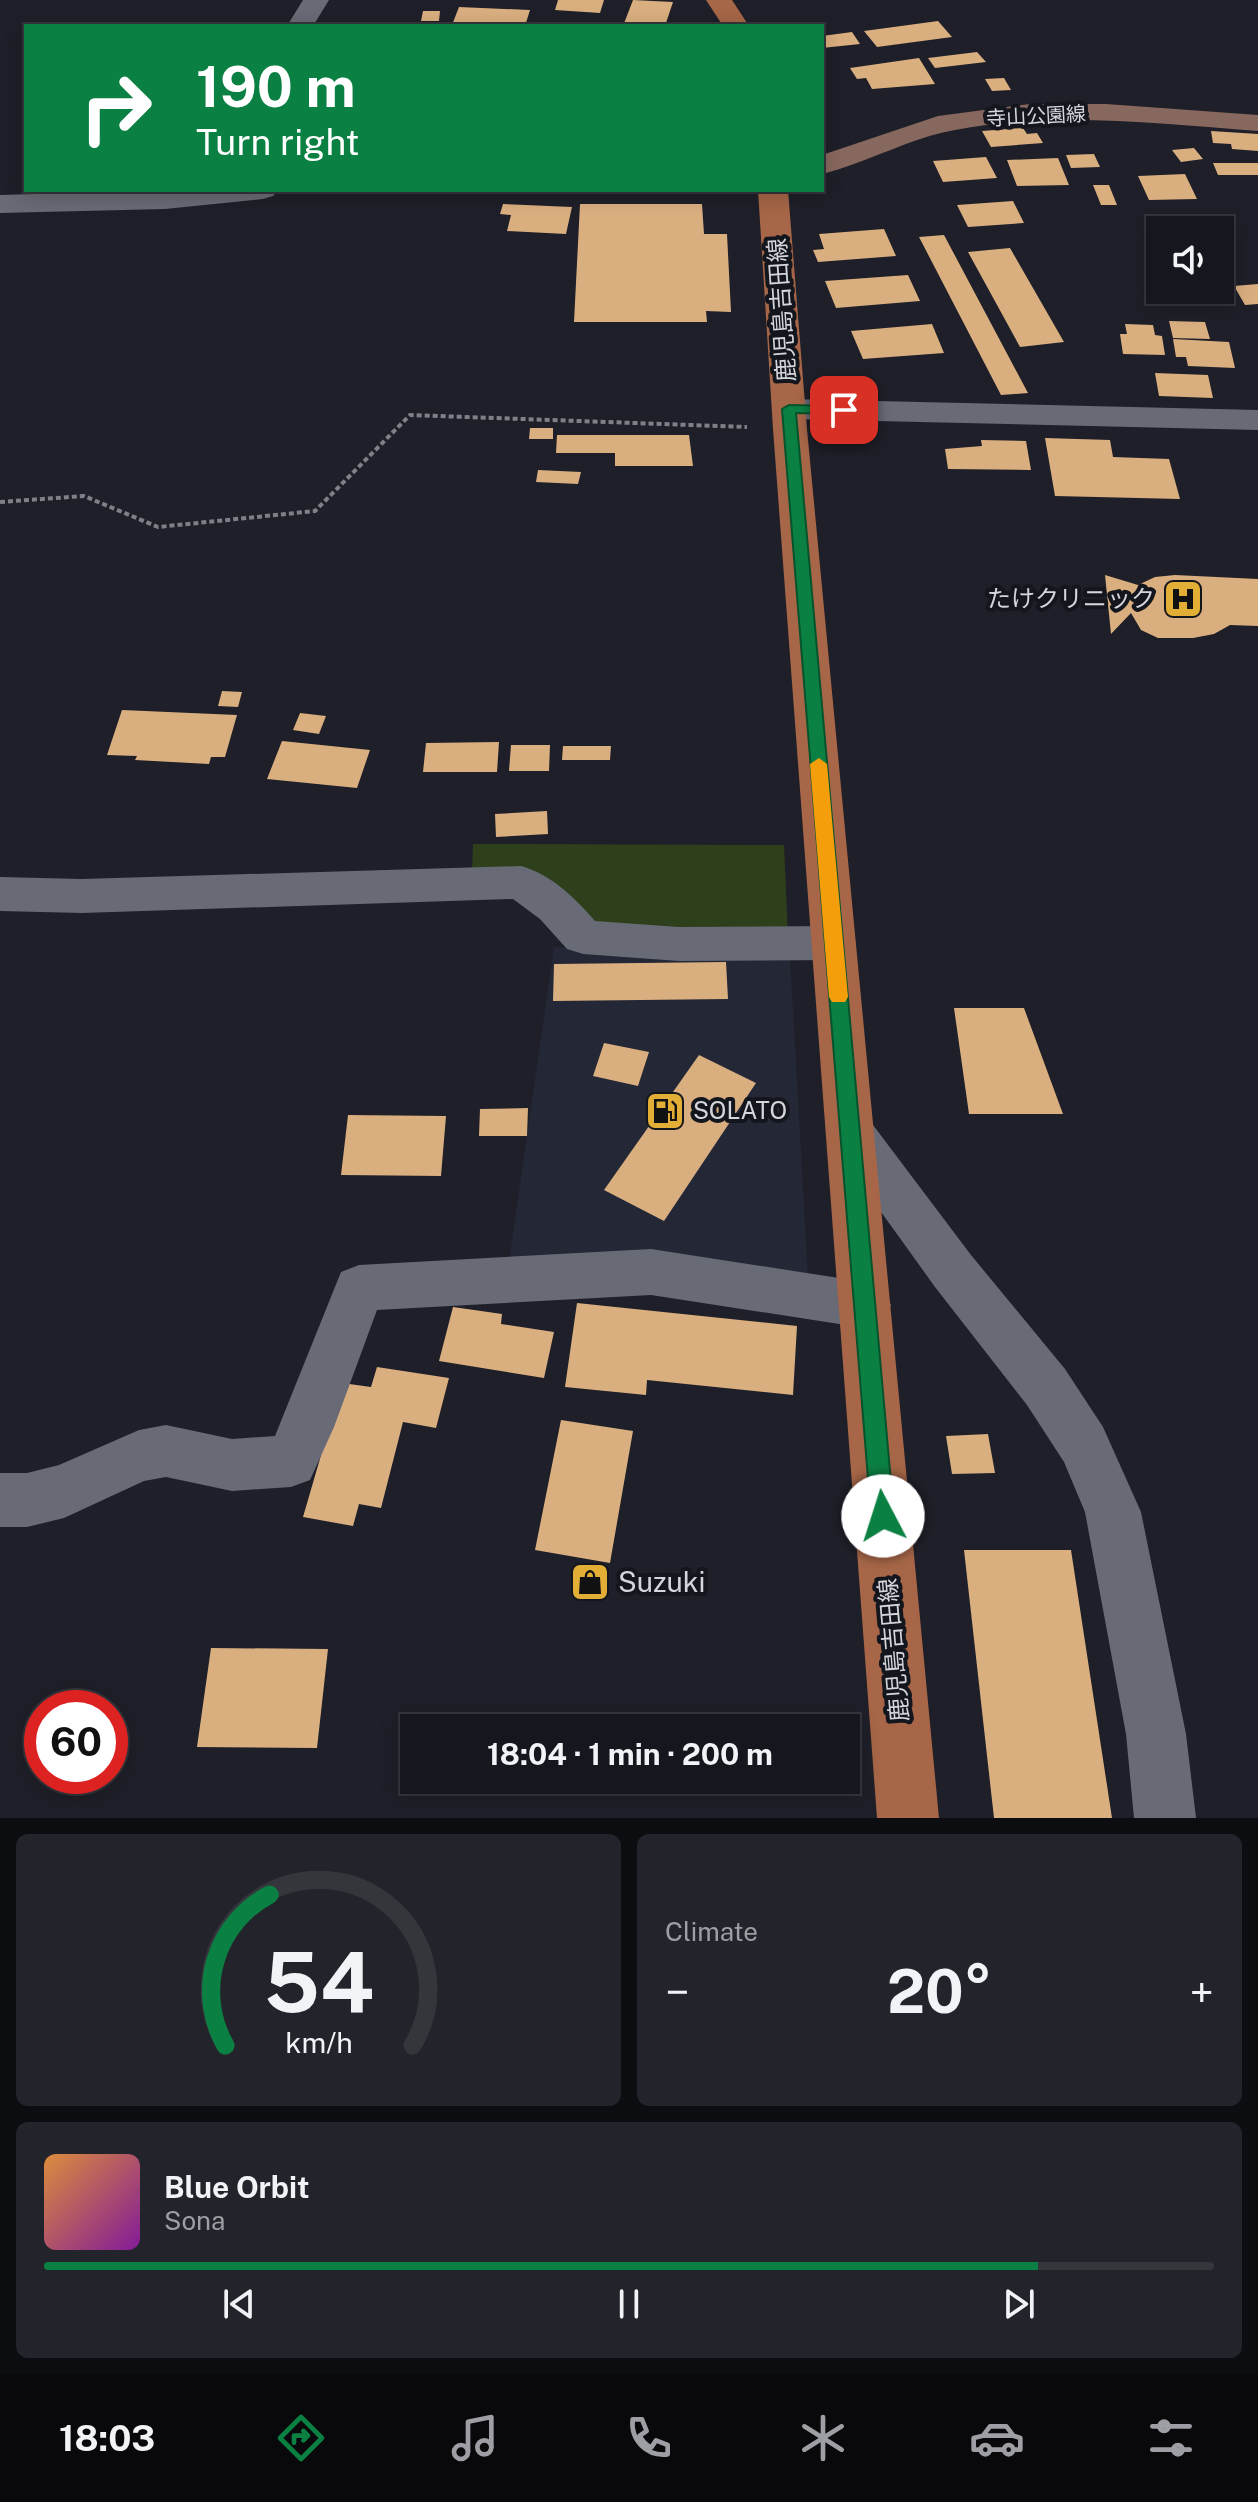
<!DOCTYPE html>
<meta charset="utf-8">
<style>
:root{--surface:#16171e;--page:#23242b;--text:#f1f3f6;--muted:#9e9fa4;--line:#35363c;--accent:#0b8043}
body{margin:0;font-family:"Public Sans","Noto Sans JP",sans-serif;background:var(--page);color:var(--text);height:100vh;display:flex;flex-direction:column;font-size:30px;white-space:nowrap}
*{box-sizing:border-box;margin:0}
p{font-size:26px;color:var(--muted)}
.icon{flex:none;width:44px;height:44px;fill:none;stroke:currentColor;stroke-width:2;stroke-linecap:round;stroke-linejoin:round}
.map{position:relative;height:1818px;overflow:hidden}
.sheet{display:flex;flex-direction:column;gap:16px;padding:16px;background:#0c0d10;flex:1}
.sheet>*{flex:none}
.banner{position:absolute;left:24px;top:24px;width:800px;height:168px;border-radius:0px;box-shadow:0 4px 20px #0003,0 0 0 2px var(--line);background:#0b8043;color:#fff;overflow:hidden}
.tools{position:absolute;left:1146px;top:216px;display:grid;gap:16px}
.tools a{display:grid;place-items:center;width:88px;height:88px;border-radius:0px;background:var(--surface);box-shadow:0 4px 20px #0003,0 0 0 2px var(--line);font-size:40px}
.speed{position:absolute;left:24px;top:1690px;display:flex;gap:16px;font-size:40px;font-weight:700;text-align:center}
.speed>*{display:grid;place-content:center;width:104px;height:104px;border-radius:50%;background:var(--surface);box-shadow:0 4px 20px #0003,0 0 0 2px var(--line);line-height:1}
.speed .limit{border:12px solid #d22;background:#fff;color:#111}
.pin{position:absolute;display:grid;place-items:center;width:68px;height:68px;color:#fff;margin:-34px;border-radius:16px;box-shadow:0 4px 12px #0006}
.me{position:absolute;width:88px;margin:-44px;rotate:355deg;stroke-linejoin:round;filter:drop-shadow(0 0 6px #0008)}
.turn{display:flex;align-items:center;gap:28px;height:168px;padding:0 40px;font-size:36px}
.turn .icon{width:104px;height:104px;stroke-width:2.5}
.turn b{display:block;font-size:56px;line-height:68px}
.big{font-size:60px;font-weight:700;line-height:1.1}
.sheet .card{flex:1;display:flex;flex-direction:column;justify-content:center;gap:12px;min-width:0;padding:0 28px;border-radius:12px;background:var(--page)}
.sheet .dial{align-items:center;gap:0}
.dial svg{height:208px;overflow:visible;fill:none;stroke:var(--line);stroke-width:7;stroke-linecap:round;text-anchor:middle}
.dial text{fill:var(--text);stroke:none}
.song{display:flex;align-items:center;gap:24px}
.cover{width:96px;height:96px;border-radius:12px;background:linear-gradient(135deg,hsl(30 70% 55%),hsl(290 70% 35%))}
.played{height:8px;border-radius:4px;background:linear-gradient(90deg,var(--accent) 85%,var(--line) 85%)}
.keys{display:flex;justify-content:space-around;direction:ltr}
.heat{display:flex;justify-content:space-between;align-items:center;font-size:44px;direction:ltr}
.sheet .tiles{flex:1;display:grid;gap:16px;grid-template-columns:1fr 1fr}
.card:last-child{grid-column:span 2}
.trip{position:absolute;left:400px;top:1714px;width:460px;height:80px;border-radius:0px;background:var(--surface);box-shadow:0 4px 20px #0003,0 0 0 2px var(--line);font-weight:700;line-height:80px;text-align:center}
.tabs{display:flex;height:128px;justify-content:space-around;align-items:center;background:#09090c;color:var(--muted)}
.tabs .icon{width:56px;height:56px}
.tabs .on{color:var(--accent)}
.tabs b{font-size:36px;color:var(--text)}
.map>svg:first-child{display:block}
</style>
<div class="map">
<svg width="1258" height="1818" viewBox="0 0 1258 1818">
<rect width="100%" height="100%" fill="#1e1f28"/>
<path fill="#242735" d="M554,947l236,9 19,338 -302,-19z"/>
<path fill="#2e3f1c" d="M473,844l311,1 4,89 -198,-1 -118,-63z"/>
<path fill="#daaf80" d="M558,0h46l-4,13 -45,-3z
M633,0l40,2 -8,24h-42z
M459,7l71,3 -5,16 -73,-1z
M423,11h17l-1,10h-18z
M938,21l14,16 -75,10 -13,-16z
M852,32l8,12 -38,4v-12z
M977,52l9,10 -51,6 -7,-10z
M919,58l16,26 -63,5 -6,-11 -9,1 -7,-11z
M1004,78l7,12 -19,1 -7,-12z
M1023,128l4,6 10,-1 6,10 -52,4 -9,-16z
M1211,131l47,3v17l-26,-2 -1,-5 -18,-1z
M1194,148l9,11 -22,3 -9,-12z
M1094,154l6,13 -29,1 -5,-13z
M986,157l11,21 -54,4 -10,-21z
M1058,158l11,27 -52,1 -10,-26z
M1213,163h45v12h-40z
M1185,174l12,25 -48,1 -11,-24z
M1093,185h16l8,20h-16z
M1013,201l11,22 -56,4 -11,-22z
M503,204l69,3 -6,27 -59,-3 4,-16 -11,-1z
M580,204h122l2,30h23l4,78 -25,-1 1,11h-133z
M884,229l12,27 -78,6 -5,-12 11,-1 -5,-15z
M944,235l84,158 -27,2 -82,-158z
M1010,248l54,94 -44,5 -52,-95z
M908,275l12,26 -84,7 -11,-27z
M1258,284v20l-13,1 -11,-19z
M1169,321l36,1 5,17 -37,-1z
M932,324l12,29 -81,6 -12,-28z
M1125,324l28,1 2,10 7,1 3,19 -42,-1 -3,-20h7z
M1173,339l56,3 6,26 -47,-2 -2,-9h-10z
M1155,373l53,2 5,23 -54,-2z
M530,428h23v11h-24z
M557,435h132l4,31h-78v-13h-59z
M1045,438l65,2 3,17 56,2 11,40 -125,-3z
M981,440l45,1 5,29 -83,-1 -3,-20 37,-3z
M538,470l43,2 -3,12 -42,-2z
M1105,575l33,10 17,-8 20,-2 83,4v47l-28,-1 -16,9 -21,4h-35l-17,-8 -10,-17 -20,21z
M222,691l20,1 -4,15 -20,-1z
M122,710l115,5 -12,42h-14l-2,7 -74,-4 2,-4 -30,-1z
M300,713l26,3 -7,18 -26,-4z
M282,741l88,9 -13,38 -90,-9z
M499,742l-2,30h-74l3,-29z
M511,745h39l-1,26h-40z
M563,746h48l-1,14h-48z
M547,811l1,23 -52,3 -1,-23z
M726,962l2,37 -175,2 1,-37z
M954,1008h70l39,106h-94z
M604,1043l45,9 -11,34 -45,-10z
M699,1055l57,28 -92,138 -60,-31z
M528,1108l-1,28h-48l1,-27z
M348,1115l98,1 -5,60 -100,-1z
M577,1303l220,23 -4,69 -146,-15 -1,15 -81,-8z
M453,1307l49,7 -1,10 53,8 -10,46 -105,-17z
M377,1367l72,11 -13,50 -33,-6 -22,86 -22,-4 -6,22 -50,-9 39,-134 29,4z
M561,1420l72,11 -23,132 -75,-13z
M988,1434l7,39 -43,1 -6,-38z
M964,1550h107l41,268h-118z
M211,1648l117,1 -11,99 -120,-1z"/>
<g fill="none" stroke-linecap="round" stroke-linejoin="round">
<path stroke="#7f8088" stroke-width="4" stroke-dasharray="5 3" stroke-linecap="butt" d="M0,502l84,-6 74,31 157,-16 95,-96 337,12"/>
<path fill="#686a75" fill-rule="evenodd" d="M303,0h26l-16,26h-26z
M181,190h97l-5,6 -10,3 -98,10 -165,4v-18z
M521,866c31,9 53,31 74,55l84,6 155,-1 16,5 6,12 -6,12 -16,5 -155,1 -96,-7 -16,-5 -27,-30 -27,-20 -431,14 -82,-2v-34l82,2z
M850,1111l17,6 104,138 94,114 38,58 38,85 45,222 10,84h-62l-8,-84 -41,-222 -21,-50 -37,-57 -92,-118 -102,-142 -7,-14 7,-14z
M651,1249l214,33 18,6 8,17 -8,17 -18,6 -214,-33 -274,15 -43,117 -24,53 -19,7 -59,4 -66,-14 -22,4 -80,37 -37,9h-27v-54h27l32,-8 80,-35 27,-5 66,14 43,-3 66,-164 18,-7z"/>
<path fill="#686a75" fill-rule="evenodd" d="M789,399l469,11v20l-469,-11 -12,-3 -5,-7 5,-7z"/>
<path fill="#87685e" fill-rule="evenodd" d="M1030,104h76l152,11v16c-100,-7 -204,-20 -303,-1 -46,8 -88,33 -133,44v-19l116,-39z"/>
<path fill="#a66647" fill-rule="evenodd" d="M706,0h26l17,26h-26z
M758,190h30l19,239 132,1389h-62l-104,-1389z"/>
</g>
<path fill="#0b8043" stroke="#07532c" stroke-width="2" d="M789,405l55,1 7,4 -7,4 -48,-1 98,1103 -3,8 -8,4 -8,-4 -4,-8 -89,-1107z"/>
<path fill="#f59e0b" d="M819,758l8,6 21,233 -3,5h-13l-3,-5 -19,-233z"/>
<defs>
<g id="hospital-square" transform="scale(2)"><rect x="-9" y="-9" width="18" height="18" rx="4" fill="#e3ae35" stroke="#14161e"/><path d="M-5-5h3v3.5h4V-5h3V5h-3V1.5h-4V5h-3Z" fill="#111"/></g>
<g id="fuel-square" transform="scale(2)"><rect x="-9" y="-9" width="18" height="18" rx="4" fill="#e3ae35" stroke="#14161e"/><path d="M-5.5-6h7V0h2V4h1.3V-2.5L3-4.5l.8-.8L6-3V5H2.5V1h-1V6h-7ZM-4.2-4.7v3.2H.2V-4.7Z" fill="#111"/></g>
<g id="shop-square" transform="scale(2)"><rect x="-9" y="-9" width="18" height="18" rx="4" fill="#e3ae35" stroke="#14161e"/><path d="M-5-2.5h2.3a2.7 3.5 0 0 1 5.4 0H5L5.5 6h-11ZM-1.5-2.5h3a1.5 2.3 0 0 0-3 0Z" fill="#111"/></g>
</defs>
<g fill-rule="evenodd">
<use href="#hospital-square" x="1183" y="599"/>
<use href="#fuel-square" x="665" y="1111"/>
<use href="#shop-square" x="590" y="1582"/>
</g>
<g text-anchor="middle" stroke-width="8" stroke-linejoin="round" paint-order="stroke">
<g font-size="20" fill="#d5d6dc" stroke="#14161e">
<text transform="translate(1036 116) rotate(-3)" y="7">寺山公園線</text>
</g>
<g font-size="24" fill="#d5d6dc" stroke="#14161e">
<text transform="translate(782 310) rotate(-94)" y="8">鹿児島吉田線</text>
<text transform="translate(894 1650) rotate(-95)" y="8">鹿児島吉田線</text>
</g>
<g font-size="24" fill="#d5d6dc" stroke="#14161e" text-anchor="end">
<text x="1155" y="607">たけクリニック</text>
<text x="693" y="1119" text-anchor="start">SOLATO</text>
</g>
<g font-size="28" fill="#d5d6dc" stroke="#14161e" text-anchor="start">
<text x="618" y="1592">Suzuki</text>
</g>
</g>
</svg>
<div class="tools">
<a><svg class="icon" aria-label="sound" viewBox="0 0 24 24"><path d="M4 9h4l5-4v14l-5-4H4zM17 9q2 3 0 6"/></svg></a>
</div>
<div class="speed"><div class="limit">60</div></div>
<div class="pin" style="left:844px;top:410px;background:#d93025"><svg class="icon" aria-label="arrive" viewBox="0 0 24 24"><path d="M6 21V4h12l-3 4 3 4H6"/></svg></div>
<svg class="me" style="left:883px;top:1516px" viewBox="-20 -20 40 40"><circle r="19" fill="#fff"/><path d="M0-13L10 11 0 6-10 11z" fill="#0b8043"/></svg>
<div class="trip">18:04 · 1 min · 200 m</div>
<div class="banner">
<div class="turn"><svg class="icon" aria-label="right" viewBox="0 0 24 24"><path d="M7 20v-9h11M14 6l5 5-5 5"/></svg><div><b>190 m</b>Turn right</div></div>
</div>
</div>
<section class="sheet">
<div class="tiles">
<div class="card dial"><svg viewBox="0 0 100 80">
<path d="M14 69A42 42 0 1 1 86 69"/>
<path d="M14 69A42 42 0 0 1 31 11" stroke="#0b8043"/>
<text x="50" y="56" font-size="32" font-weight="700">54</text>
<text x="50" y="72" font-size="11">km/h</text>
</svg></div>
<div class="card"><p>Climate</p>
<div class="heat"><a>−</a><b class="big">20°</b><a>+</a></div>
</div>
<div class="card">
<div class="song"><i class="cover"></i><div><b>Blue Orbit</b><p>Sona</p></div></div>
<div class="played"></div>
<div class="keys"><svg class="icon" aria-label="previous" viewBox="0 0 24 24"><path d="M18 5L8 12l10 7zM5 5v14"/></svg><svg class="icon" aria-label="pause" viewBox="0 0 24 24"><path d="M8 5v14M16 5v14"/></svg><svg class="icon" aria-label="next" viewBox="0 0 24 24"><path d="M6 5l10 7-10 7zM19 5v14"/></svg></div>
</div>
</div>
</section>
<nav class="tabs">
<b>18:03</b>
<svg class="icon on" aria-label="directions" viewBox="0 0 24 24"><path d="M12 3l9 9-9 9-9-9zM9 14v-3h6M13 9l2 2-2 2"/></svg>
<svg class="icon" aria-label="music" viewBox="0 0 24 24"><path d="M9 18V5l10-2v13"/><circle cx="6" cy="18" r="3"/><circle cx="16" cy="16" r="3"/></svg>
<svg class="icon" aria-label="phone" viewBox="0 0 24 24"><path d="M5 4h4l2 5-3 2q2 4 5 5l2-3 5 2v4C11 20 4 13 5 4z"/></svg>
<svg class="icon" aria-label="climate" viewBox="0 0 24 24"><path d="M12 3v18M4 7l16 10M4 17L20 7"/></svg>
<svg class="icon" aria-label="car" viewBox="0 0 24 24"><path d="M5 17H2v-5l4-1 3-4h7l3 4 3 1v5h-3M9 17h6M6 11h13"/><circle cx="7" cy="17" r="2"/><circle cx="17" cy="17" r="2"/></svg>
<svg class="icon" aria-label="filters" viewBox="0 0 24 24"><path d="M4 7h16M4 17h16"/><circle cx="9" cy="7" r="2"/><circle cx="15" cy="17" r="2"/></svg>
</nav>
